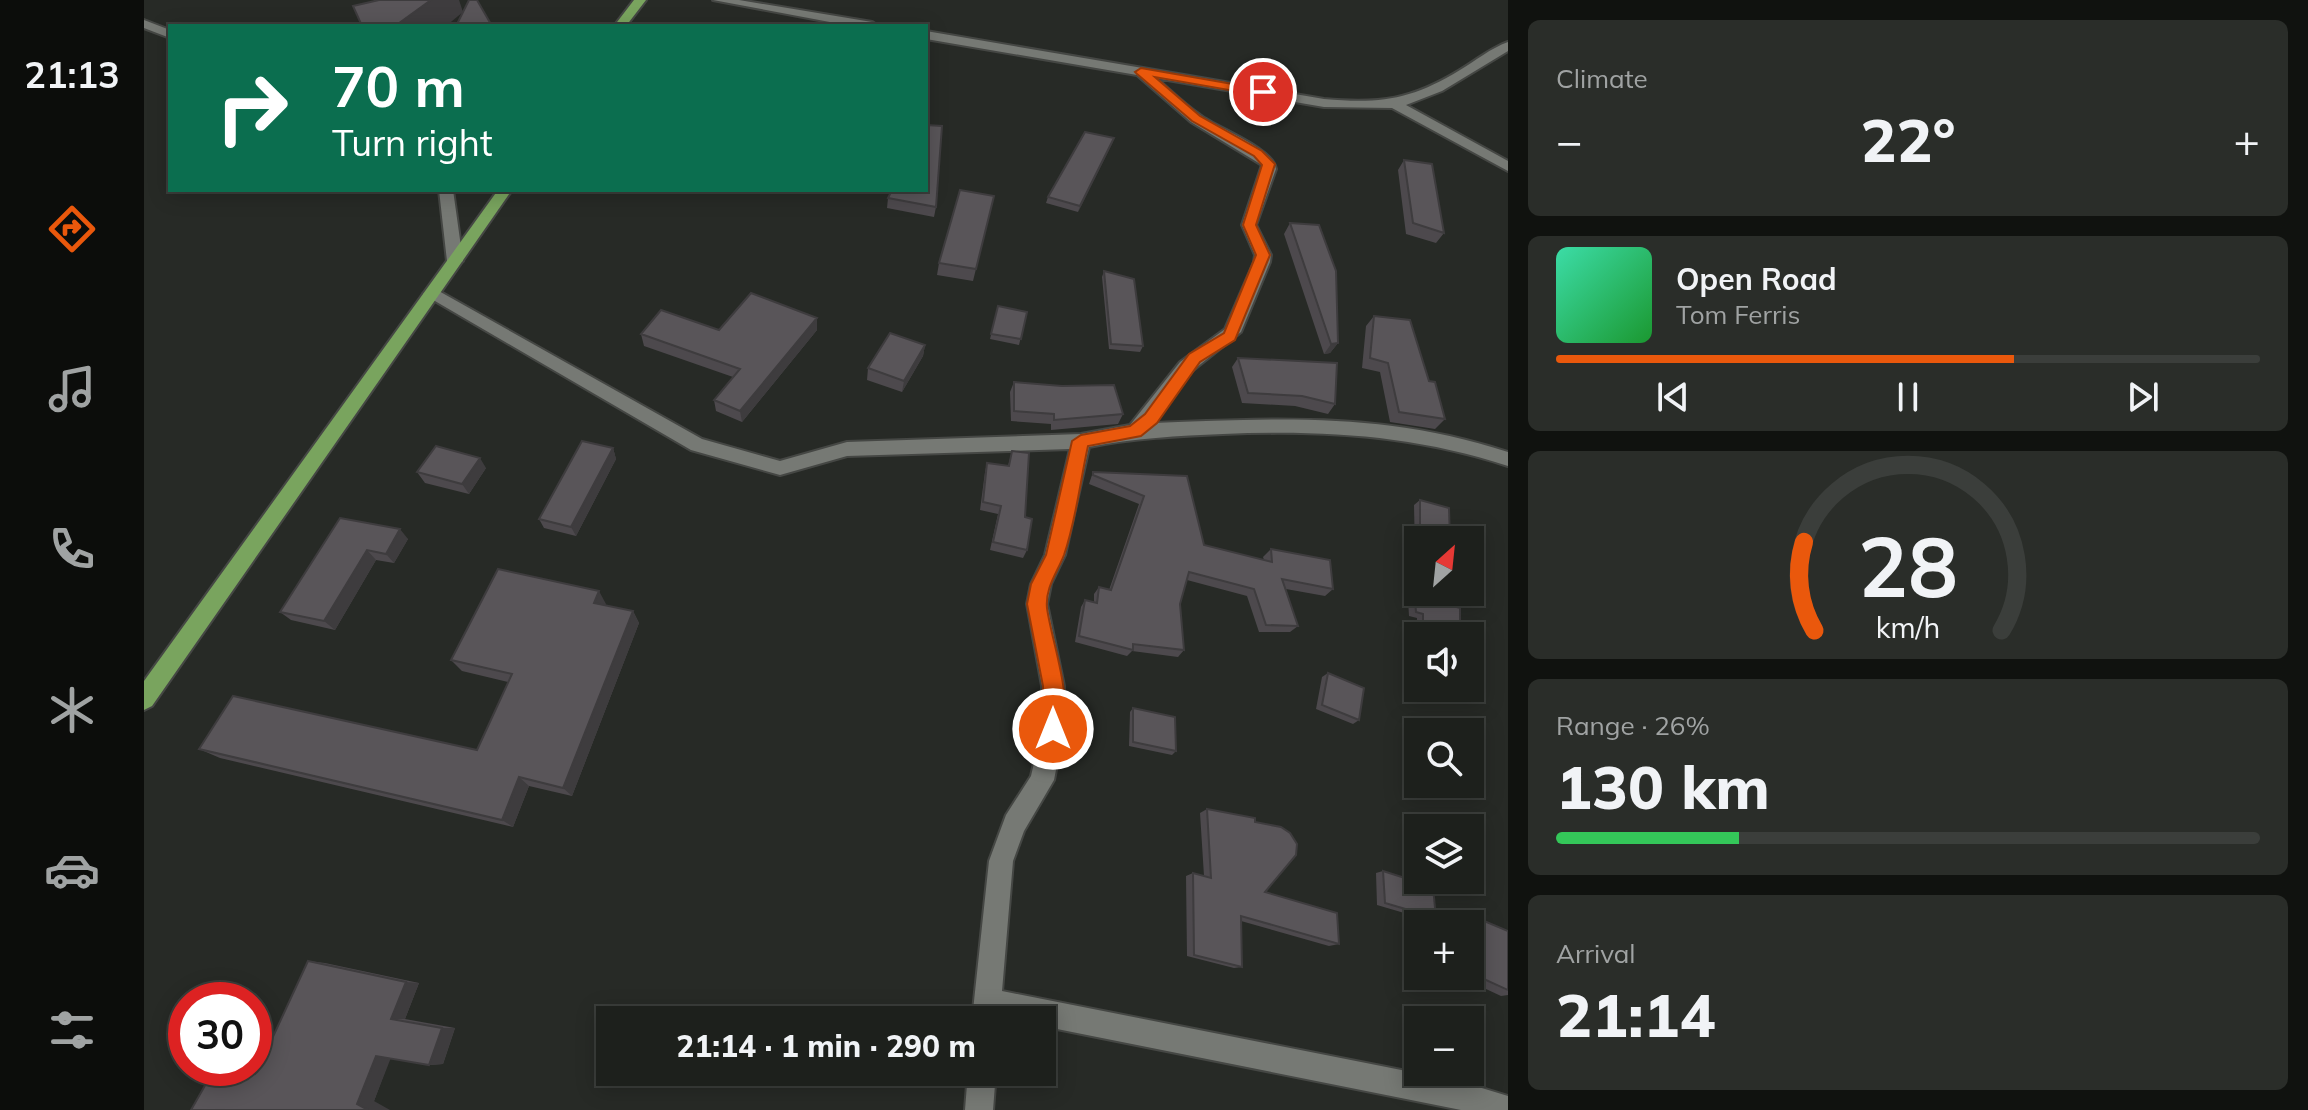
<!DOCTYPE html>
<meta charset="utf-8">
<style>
:root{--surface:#1d201c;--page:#2a2d29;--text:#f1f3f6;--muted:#a0a3a3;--line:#3b3e3b;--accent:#ea580c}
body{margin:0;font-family:Mulish,sans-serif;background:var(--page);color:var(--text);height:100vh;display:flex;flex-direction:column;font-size:30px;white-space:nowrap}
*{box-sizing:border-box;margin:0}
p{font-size:26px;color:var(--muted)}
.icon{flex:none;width:44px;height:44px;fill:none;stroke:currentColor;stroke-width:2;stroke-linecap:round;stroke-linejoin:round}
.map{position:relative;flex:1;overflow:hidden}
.sheet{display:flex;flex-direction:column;gap:20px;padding:20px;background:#10120f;width:800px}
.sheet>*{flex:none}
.top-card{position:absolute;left:24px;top:24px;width:760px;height:168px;border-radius:0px;box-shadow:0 4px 20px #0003,0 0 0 2px var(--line);background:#0b6e4f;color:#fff;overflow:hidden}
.needle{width:52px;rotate:27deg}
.tools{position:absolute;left:1260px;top:526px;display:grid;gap:16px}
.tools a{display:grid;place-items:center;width:80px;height:80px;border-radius:0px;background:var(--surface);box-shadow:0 4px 20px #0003,0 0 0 2px var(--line);font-size:40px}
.speed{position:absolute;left:24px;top:982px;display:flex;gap:16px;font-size:40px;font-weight:700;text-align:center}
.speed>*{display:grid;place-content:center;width:104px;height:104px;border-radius:50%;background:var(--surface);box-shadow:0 4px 20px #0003,0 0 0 2px var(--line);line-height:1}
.speed .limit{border:12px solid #d22;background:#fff;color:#111}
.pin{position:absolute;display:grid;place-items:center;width:68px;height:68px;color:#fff;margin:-34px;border:4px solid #fff;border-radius:50%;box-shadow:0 2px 8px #0007}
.me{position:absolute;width:88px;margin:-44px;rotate:0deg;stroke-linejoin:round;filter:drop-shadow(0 0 6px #0008)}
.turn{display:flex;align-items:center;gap:28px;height:168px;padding:0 32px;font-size:36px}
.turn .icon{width:104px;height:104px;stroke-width:2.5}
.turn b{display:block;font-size:56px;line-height:68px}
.big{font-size:60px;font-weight:800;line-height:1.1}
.sheet .widget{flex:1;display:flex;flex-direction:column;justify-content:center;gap:12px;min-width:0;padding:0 28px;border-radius:12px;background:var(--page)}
.sheet .dial{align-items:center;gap:0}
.dial svg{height:208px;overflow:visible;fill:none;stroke:var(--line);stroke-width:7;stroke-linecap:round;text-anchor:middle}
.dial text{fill:var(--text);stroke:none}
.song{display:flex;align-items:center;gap:24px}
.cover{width:96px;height:96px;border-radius:12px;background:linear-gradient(135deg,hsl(160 70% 55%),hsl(130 70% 35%))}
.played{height:8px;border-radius:4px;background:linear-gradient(90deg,var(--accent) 65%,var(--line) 65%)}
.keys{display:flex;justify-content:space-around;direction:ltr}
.heat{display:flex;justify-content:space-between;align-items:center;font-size:44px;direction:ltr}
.charge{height:12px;border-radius:6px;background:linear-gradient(90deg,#34c759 26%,var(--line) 0)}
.trip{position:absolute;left:452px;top:1006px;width:460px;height:80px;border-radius:0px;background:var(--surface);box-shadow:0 4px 20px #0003,0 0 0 2px var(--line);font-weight:800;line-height:80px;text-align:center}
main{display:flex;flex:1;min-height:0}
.tab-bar{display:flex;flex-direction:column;width:144px;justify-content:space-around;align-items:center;background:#0c0d0b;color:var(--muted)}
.tab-bar .icon{width:56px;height:56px}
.tab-bar .current{color:var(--accent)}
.tab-bar b{font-size:36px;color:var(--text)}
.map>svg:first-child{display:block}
</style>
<main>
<nav class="tab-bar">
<b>21:13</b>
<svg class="icon current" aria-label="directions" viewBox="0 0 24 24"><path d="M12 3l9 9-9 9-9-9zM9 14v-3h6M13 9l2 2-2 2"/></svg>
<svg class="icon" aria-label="music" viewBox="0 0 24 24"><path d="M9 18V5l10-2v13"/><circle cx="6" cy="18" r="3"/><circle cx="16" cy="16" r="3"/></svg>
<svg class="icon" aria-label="phone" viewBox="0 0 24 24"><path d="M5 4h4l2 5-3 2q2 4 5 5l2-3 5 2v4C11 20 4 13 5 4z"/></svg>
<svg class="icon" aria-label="climate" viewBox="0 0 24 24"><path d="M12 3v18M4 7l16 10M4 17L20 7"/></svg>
<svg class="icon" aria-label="car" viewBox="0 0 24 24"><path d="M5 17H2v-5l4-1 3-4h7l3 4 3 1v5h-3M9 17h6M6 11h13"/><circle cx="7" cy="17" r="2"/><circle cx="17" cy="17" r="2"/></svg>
<svg class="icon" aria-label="filters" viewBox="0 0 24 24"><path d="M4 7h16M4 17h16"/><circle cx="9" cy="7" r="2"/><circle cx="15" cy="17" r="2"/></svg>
</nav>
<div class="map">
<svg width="1364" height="1110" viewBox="0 0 1364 1110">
<rect width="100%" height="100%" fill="#272a26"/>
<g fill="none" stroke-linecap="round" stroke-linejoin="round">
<g stroke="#454744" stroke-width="4">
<path id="minor" d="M569,0h26l133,22 6,4h-27z
M0,20l26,10v8l-26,-10z
M782,31l398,68c56,5 87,1 136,-29 15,-9 31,-22 48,-28v9l-66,40 -36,14 102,56v10l-116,-63 -68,-1 -168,-29c14,12 28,26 44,37 17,13 73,33 76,54l-20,56 15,30 -1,7 -29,70 -49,39 -38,52c124,-5 233,-11 354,29v14c-95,-31 -185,-36 -285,-32 -45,2 -89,4 -134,13l-24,108 -14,29 -4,20 17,82v43l-10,51 -30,51 -11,30 -11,130 460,91 46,14v14h-47l-419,-84v-6l-42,-3v3h-28l17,-159 17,-46 25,-39 11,-47v-43l-15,-82 4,-20 14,-29 25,-106 -223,7 -67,19 -89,-25 -268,-156 8,-5 6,1 265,149 78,22 67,-19 234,-8 49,-9 50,-63 45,-33 29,-67 1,-7 -13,-30 20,-60 -71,-43 -54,-47 -211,-36z
M295,190h14l10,71 -8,5 -8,-5z
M824,1072h28l-3,38h-28z"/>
</g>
<g stroke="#454744" stroke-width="4">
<path id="major" d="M490,0h12l-20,26h-12z
M354,190h14l-360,516 -8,4v-29z"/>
</g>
<use href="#minor" fill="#767974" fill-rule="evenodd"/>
<use href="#major" fill="#79a45e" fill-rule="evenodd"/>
</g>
<path fill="#4d494d" d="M970,138l-36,74 -32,-9 2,-6z
M1260,160l40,73 -8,10 -30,-9 -8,-64z
M744,198l48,9 -2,10 -47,-9z
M847,208l-18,73 -36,-6 2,-12z
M1146,223l48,120 -8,10 -6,1 -40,-120z
M960,271l39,75 -3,6 -31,-3 -7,-72z
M854,306l29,6 -8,33 -29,-6z
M1230,316l55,65 16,38 -10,10 -45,-7 -10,-50 -18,-4 4,-42z
M575,330h98l-75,92 -26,-11 -2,-11 19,-23 -89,-31 -3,-12z
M781,345l-2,11 -21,36 -35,-12 1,-12z
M1094,358l97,46 -7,10 -33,-8 -53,-3 -10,-36z
M870,382l109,32 -5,10 -67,6v-6l-40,-3 -1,-29z
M469,448l3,11 -40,77 -32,-8 -5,-9z
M868,451l13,66 2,33 -4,8 -33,-8 8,-36 -18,-4 5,-38 2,-9 21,3z
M342,468l-17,26 -44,-11 -8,-11z
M949,472l94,4 17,69 60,15 -1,-3 8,-8 62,40 -8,7 -39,-7 12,37 -8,6h-31l-12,-36 -60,-16 -7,24 4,46 -6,7 -46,-6 -5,5 -52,-14 6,-35 4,-7 9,2v-8l5,-7 10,3 30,-86 -50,-20z
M1276,500l30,40h-32v52l29,12 13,32h-42v47l-3,-1 2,-64 -8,-2 -3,-49 1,-8 6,-5h2l-1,-49z
M196,518l68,21 -14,24 -18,-3 -41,70 -44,-10 -11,-8z
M462,604l-1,1 28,6 6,12 -67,173 -43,-10 -16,41 -293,-69 -21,-9 278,1 31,-68 -46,-11 -11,-11z
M1184,673l31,47 -6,4 -37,-15 6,-32z
M1288,688h28v3l-7,4z
M989,708l43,43 -4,4 -43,-9 1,-34z
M1063,809l58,83 74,52 -10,2 -88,-25 1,46 -8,1 -47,-12 -1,-80 7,-3 11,3 -4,-63z
M1239,871l53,47 -8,2 -51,-15 -1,-32z
M1333,918l31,13v64l-7,1 -43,-20h12v-52h-10v-4z
M164,961l17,2 94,20 -14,36 50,9 -12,36 -14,1 -39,-7 -16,43 -183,9 67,-82 16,6z"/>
<path fill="#3e3c3e" d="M287,0h28l4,12 -17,14h-51z
M970,138l-2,6 -34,68 2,-6z
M673,318v12l-75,92 -2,-11z
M1194,343l-8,10 -6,1 7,-10z
M781,345l-2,11 -21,36 2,-11z
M469,448l3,11 -40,77 -5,-9z
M336,458l6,10 -17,26 -7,-10z
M256,529l8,10 -14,24 -8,-9z
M223,550l9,10 -41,70 -11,-9z
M455,591l7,13 -5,11 -7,-12z
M489,611l6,12 -67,173 -9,-8z
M375,777l10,9 -16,41 -11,-7z
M262,982l13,1 -14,36h-14z
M110,1028h4l32,12 -19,1 -17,-6z
M298,1028h13l-12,36 -14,1z
M248,1055l-18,46 16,9h-22l-11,-6 19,-48z"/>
<path fill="#595559" stroke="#3e3c3e" stroke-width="2" d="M235,0h52l-36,26h-33l-9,-20z
M325,0h8l15,26h-36z
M782,125l16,1 -6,81 -48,-9 4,-8h34z
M941,132l29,6 -34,68 -32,-9z
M1260,160l28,4 12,69 -31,-10z
M816,190l34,6 -18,73 -37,-6z
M1146,223l29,2 17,46 2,72 -7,1z
M960,271l30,8 9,67 -32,-2z
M607,293l66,25 -77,93 -26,-11 26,-31 -99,-35 20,-24 58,20z
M854,306l29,6 -6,27 -30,-5z
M1230,316l36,4 19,61 6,1 10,37 -46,-7 -11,-49 -18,-5z
M746,333l35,12 -21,36 -36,-13z
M1094,358l99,5 -2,41 -33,-8 -54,-3z
M870,382l48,4 52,-1 9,29 -69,6v-6l-40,-3z
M438,441l31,7 -42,79 -32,-8z
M292,446l44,12 -18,26 -45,-12z
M868,451l17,2 -4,64 7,2 -5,31 -34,-8 8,-36 -18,-4 4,-39 22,3z
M949,472l94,4 17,69 68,17 -1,-13 59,11 3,29 -51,-10 16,47 -32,-1 -12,-36 -65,-17 -9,32 4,46 -51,-6v6l-54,-14 6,-36 12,3 2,-16 12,3 33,-94 -51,-21z
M1276,500l29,8 1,32h-30z
M196,518l60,11 -14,25 -19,-4 -43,71 -44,-9z
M1269,554l5,1v37h31l-2,12 13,4v28h-37v-22l-7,-2 -4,-49z
M354,569l101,22 -5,12 39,8 -70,177 -44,-11 -17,43 -303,-71 34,-53 244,54 35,-76 -61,-14z
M1184,673l36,15 -5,32 -37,-15z
M989,708l42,9 1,34 -43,-9z
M1063,809l48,9v4l26,5 9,6 7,11 -1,11 -31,37 72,21 2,31 -98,-28 1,51 -48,-12 -1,-82 18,5z
M1239,871l50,16 3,31 -51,-15z
M1333,918l31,13v59l-33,-15z
M164,961l98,21 -15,37 51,9 -13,37 -53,-9 -19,48 11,6h-177l24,-42h39v-33l17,6z"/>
<path fill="#ea580c" stroke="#983908" stroke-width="2" d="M997,68l126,22 2,2 -6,4 -108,-19 45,39 62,35 13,13 -19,61 14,30 -35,85 -35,22 -43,61 -16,13 -53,10c-8,36 -12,75 -24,109 -7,18 -19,33 -17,53 5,36 28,93 13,128l-7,3 -7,-3 -3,-7v-43l-16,-82 4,-20 15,-29 26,-114 9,-6 49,-9 15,-12 44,-60 35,-21 32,-78 -13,-30 19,-60 -8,-9 -62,-35 -55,-47 -2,-2z"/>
</svg>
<div class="tools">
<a><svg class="needle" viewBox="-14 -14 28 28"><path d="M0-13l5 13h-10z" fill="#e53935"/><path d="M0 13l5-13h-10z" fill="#a0a3a3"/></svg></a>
<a><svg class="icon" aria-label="sound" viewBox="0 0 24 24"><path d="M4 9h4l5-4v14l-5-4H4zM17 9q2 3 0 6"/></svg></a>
<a><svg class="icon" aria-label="search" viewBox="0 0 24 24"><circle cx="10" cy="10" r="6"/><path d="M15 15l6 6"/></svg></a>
<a><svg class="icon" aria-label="layers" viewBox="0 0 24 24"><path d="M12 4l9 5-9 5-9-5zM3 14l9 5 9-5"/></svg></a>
<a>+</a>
<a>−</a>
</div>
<div class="speed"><div class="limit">30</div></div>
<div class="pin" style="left:1119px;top:92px;background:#d93025"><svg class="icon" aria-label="arrive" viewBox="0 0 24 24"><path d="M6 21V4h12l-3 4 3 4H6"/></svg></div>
<svg class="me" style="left:909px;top:729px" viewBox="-20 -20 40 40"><circle r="17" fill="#ea580c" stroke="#fff" stroke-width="3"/><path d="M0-11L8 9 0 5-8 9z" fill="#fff"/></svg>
<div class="trip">21:14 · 1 min · 290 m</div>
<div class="top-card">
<div class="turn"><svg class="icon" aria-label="right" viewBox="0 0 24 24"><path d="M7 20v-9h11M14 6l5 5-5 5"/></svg><div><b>70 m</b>Turn right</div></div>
</div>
</div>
<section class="sheet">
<div class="widget"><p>Climate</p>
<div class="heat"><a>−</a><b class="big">22°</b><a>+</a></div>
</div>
<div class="widget">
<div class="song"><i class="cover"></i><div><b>Open Road</b><p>Tom Ferris</p></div></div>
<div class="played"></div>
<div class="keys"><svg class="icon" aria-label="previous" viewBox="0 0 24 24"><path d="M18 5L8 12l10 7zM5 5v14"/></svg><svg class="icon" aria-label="pause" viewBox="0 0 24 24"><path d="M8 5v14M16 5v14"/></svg><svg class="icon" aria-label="next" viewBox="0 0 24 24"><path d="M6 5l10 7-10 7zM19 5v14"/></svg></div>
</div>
<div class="widget dial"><svg viewBox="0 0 100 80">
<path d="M14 69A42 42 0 1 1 86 69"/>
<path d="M14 69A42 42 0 0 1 10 35" stroke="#ea580c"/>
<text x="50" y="56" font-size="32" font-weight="700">28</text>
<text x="50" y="72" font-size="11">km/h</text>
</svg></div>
<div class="widget"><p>Range · 26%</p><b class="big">130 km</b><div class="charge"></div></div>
<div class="widget"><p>Arrival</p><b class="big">21:14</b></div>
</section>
</main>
